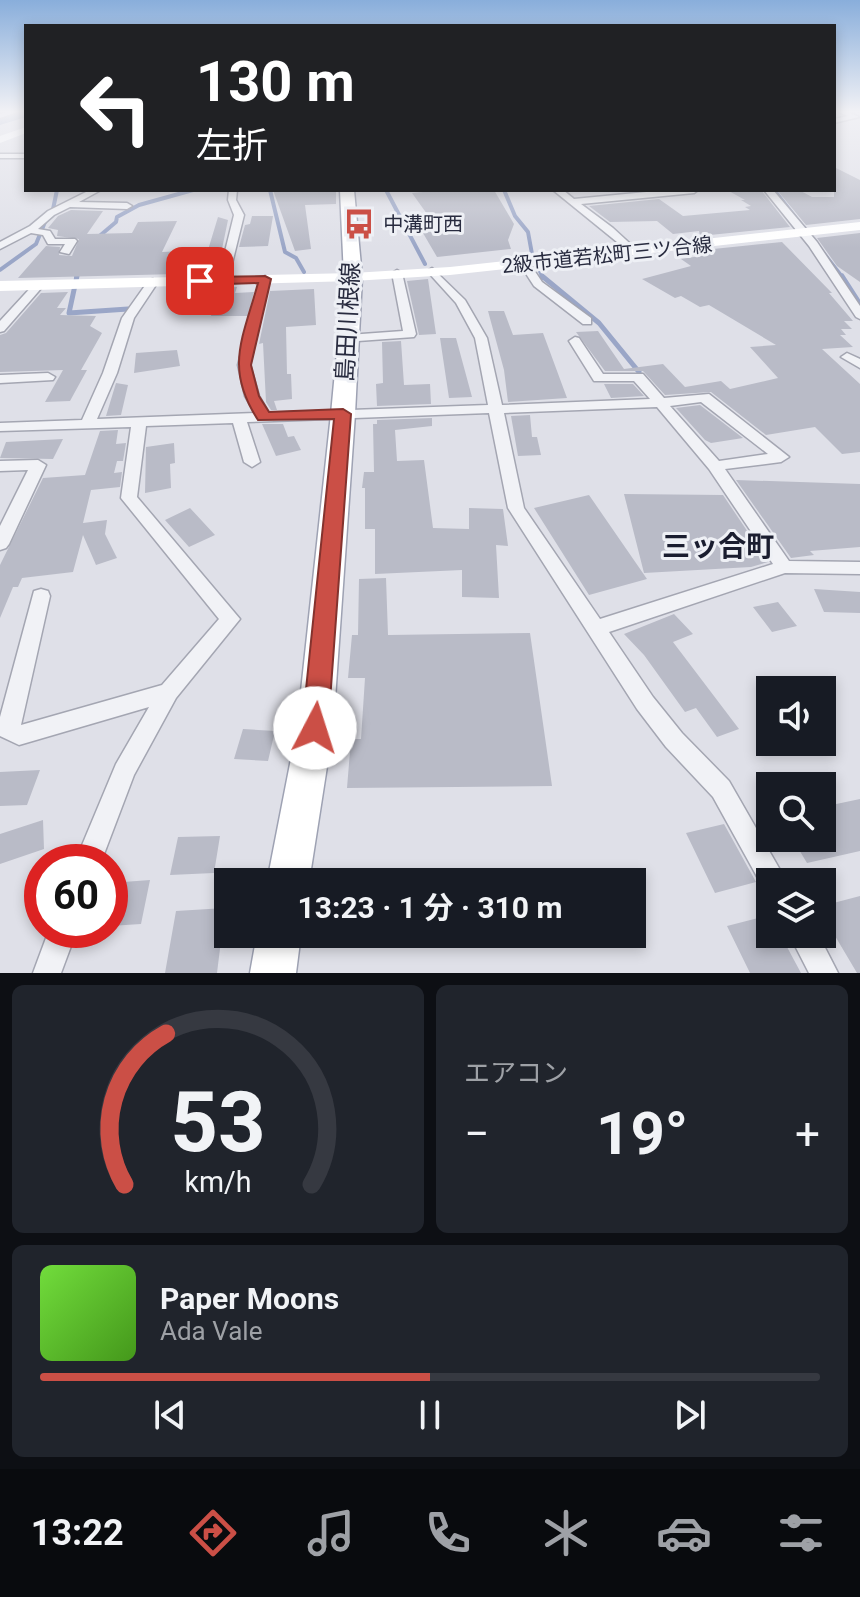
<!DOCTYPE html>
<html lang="ja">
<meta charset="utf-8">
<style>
:root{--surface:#171b24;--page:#20242c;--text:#f1f3f6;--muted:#9ea1a6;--line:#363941;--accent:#cb4f46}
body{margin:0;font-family:Roboto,"Noto Sans JP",sans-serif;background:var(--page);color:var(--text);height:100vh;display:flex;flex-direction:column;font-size:30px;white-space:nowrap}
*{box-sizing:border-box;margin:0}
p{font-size:26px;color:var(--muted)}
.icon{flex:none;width:44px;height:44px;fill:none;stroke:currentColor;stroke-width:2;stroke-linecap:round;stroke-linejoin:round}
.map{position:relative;height:973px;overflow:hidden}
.side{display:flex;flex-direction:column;gap:12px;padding:12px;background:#0d0f14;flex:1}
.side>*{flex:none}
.hud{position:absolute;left:24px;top:24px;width:812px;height:168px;border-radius:0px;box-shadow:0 4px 12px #0003;background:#202124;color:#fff;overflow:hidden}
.tools{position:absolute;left:756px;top:676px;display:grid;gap:16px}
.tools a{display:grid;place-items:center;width:80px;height:80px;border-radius:0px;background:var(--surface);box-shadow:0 4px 12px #0003;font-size:40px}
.speed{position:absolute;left:24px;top:844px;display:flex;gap:16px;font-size:40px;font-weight:700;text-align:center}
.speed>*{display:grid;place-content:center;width:104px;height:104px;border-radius:50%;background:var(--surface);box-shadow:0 4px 12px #0003;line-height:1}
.speed .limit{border:12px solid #d22;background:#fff;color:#111}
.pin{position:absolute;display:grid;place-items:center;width:68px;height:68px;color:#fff;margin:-34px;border-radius:16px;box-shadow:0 4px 12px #0006}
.me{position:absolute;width:88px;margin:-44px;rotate:5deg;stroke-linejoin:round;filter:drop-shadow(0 0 6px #0008)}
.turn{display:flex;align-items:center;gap:28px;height:168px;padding:0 40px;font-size:36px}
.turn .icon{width:104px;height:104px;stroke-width:2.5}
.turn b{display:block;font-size:56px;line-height:68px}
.big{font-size:60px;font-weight:700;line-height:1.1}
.side .tile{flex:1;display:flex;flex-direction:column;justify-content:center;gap:12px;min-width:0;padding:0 28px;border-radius:12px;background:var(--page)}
.side .dial{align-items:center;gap:0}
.dial svg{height:208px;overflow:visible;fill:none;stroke:var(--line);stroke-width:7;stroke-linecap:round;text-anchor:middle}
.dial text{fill:var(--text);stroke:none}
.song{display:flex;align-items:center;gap:24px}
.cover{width:96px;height:96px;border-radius:12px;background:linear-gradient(135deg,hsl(100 70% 55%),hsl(100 70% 35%))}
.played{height:8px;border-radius:4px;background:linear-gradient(90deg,var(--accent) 50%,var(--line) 50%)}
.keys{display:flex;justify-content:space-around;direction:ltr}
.heat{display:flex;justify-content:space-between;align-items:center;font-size:44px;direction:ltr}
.side .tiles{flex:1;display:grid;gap:12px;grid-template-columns:1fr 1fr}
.tile:last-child{grid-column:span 2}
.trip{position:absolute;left:214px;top:868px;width:432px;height:80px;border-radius:0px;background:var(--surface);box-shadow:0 4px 12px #0003;font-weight:700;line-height:80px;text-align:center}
.tab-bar{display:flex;height:128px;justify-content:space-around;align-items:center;background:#090b0e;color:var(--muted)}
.tab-bar .icon{width:56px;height:56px}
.tab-bar .selected{color:var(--accent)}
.tab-bar b{font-size:36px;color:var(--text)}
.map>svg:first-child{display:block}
</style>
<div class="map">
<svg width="860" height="973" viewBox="0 0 860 973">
<rect width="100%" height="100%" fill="#dfe0e8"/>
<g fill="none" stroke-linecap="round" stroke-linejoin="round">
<path stroke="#9aa6c7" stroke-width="4" d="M270,190l15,62 11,6 8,14
M386,190l39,74
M504,190l11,26 13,16 4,22 11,24
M774,190l69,88
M52,214l5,-24
M96,239l20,-17 1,-5 22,-12 54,-15
M0,270l36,-26 9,-22
M76,278l2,-9"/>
<path stroke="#9aa6c7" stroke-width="5" d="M77,276l-8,37 59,-4
M542,276l57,47 40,49
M842,276l18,28"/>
<path fill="#9aa6c7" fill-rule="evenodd" d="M10,112h16v5l-26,8v-10z"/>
</g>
<path fill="#b9bbc7" d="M834,167l26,13v39l-54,6 -29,-35h22l13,7h22z
M273,190h63v14l-31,1 6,44 -16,2z
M444,190h50l20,34 -6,16 3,9 -74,8 -24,-41 14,-2 -15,-21z
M727,190h34l29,37 -90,9 -1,-5 -26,3 -16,-13 -47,1 -21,-16 70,-7 24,17 67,-6 -5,-3 6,-1 -10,-6h4z
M71,210l32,1 -16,23 45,-1 6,-11 39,-1 -15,31 46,-2 10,-33 10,3 -11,53 -199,5 28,-32 14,1 -1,8 13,1 7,-17 -22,-3 1,-6 -10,-2 10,-12z
M252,216h21l-5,30 -29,1 6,-22 5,-1z
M860,233v49l-23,-16 -20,-28z
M782,242l50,51h-3l24,28h-9l8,8h-11l5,6h-6l13,12 -31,2 38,35v68l-18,2 -27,-27 -49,8 -55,-43 -46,3 -22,-24h-38l-29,-39 22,-1 26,38 39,-5 22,23 36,-6 9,8 48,-11 -28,-31 26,-2 -67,-40 -9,2 -19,-11 -6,2 -33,-19 49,-13 -10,-7 19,-3 -6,-5z
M428,279l8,55 -17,1 -12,-54z
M237,287l-2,6 19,-1 -6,24h-37l5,-28z
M314,289l2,36 -30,2 1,47h4l1,25 -18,2 3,9h-6l-5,-8 -3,-59 -4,1 11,-53z
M68,292l-11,16h9l-6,7 36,1 -6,10 12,7 -21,37h6l-17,31 -25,1 18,-32 -63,2v-37l6,-2 35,-40z
M488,311h16l9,24 30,-2 24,65 -59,4 -4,-32z
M440,338h16l16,59 -23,1z
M401,341l3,44 26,-1 1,20 -54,2 -1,-22 7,-1 -1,-41z
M177,350l3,16 -46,7 2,-20z
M116,383l12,2 -7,30 -15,1z
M604,384h29l11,12 -33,2z
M700,405l43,33 -32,5 -6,-3 -29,-32z
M530,415l2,22h5l4,18 -23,1 -7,-40z
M432,418v8l-37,4 2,31 27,-1 9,68 36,1v-21l34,1 5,37 -12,-1 3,53 -37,-1v-27l-87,4v-45h-10v-41h-3l2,-16h10l-1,-48h4v-4z
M262,424h21l5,13 6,-1 7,14 -25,6z
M118,430l-2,14 10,-1 -3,18h-6l-3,12 8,-1 -2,15 -29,3 -8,33 24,-3 -2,14 12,24 -21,7 -13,-30 -10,37 -51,6 -4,9h-5l-13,31v-53l43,-87 42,-3 15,-44z
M63,439l-10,20 -53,-1 6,-16z
M174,443l1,20 -5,1 1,24 -26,5 1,-46z
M736,480l124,4v63l-50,4 4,4 -23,3z
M624,494l99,1 45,67 -17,5 -107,6z
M589,495l58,84 -58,16 -55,-87z
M190,508l25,27 -26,12 -24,-27z
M386,578l2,57 142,-2 22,153 -205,2 4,-49h10l4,-61h-17l4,-43h6l1,-56z
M814,589l46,3v21l-36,-1z
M778,602l19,24 -25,6 -19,-25z
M674,614l19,20 -20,8 66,87 -22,8 -21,-29 -11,4 -41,-57 -20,-21z
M243,729l32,2 -7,30 -34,-2z
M40,770l-13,35 -27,1v-34z
M860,799v52l-53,12 -15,-25h30v-31z
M43,820l1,29 -44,15v-30z
M724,824l32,58 -41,11 -29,-60z
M220,836l-6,37 -44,2 8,-38z
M150,880l-9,44 -31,2v-43z
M860,896v77h-3l-35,-59v-8z
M225,908l-8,65h-52l11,-62z
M770,915v19h10l21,39h-51l-23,-47z"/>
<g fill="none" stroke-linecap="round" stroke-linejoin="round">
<g stroke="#a4a6b2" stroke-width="3">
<path id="street" d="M7,112h10l-17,6v-4z
M839,112h9l11,5 -25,6v-4l14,-3z
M0,154h26v4h-26z
M90,190h11l-22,12 48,1 5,3 -5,3 -57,-2 -16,8 -16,14 12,2 5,8h20l2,2 -8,13 -9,-2 5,-8h-17l-5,-9 -12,-2 -31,16v-7l30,-16 18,-15z
M229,190h8l-1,10 8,15 -16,65 -5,3 -5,-3 16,-65 -6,-15z
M553,190h10l11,9 93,-9h31l-4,3 -113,11 32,24 24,22 1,2 -5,3z
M764,190h9l44,52 43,64v13l-4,-2 -47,-71z
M520,261h8l14,21 49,36v6h-8l-49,-38 -15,-23z
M432,268l33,32 22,38 15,67 148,-6 -16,-18h-40l-25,-40 6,-4 4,1 24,36h40l21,24 45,-4 80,63 -8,5 -56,7 64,92 71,1v12l-75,-1 -176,59 44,65 29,36 47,48 58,101h-17v11l-5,-2 -52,-94 -47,-50 -29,-38 -129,-201 -19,-95 -242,9 13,40 -8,5 -8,-5 -11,-39 -87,3 -9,71 103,122 -64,79 -42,77 -33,87h-26l41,-98 33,-57 -130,38 -19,-9v-19l34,-126 7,-2 7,2 2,5 -29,129 141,-40 57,-66 -98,-121 10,-71 -131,4v-8l82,-3 21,-47 19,-55 27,-38 4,-1 5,3 -24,36 -17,55 -20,46 158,-6 -10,-17 -7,-31 22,-86 5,-3 5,3 -20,86 9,31 10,17 219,-8 -13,-67 -19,-35 -29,-32zM701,402l67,52 -49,7 -49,-55zM657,407l52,62 64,95 -173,55 -76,-111 -20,-95z
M397,270l5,3 14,61 -2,3 -70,5 -2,-3 6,-4 55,-4 -11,-58z
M35,283l9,2 -40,46 -4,1v-11z
M847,353l13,6v9l-19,-11z
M48,373l7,4 -2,3 -53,3v-8z
M38,460l8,5 -37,79 -3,4 -6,2v-24l28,-56 -28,1v-10z
M49,930h28l-16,43h-28z
M789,934h29l20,39h-29z"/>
</g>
<g stroke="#9ea2b3" stroke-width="3">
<path id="primary" d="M340,190h14l8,87 -7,137 -22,314 -24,154h-42l30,-154 34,-314 13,-137z
M257,934h44l-5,39h-46z"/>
</g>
<use href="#street" fill="#f1f2f6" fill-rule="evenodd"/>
<path fill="#fff" fill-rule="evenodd" d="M26,127v6l-26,10v-7z
M860,222v8l-410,45 -97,6 -353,10v-10l353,-8 97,-6z"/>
<use href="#primary" fill="#fff" fill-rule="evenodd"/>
</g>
<linearGradient id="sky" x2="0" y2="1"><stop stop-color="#89aedb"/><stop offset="0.45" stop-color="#f1f1f5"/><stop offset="1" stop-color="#f1f1f5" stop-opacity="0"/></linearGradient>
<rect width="860" height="248" fill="url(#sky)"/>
<path fill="#cb4f46" stroke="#84332e" stroke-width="2" d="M265,276l6,3 -20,86 8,31 10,16 74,-3 8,5 -23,314 -4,8 -9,3 -9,-3 -4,-8 32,-309 -76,1c-34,-52 -15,-82 0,-137l-58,2 -7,-4 7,-4z"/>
<defs>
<g id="bus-bare" transform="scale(2.4)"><path d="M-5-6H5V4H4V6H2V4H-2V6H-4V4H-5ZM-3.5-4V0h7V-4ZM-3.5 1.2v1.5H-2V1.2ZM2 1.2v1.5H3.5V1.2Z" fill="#cb4f46" stroke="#eef0f5" stroke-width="2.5" paint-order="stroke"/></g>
</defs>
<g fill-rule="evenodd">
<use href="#bus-bare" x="359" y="224"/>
</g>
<g text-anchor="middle" stroke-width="6" stroke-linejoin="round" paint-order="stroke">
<g font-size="20" fill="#282b3f" stroke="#eef0f5" text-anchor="start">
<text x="383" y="231">中溝町西</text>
</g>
<g font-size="20" fill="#282b3f" stroke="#eef0f5">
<text transform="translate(607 255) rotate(-6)" y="7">2級市道若松町三ツ合線</text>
</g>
<g font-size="24" fill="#282b3f" stroke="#eef0f5">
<text transform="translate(348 322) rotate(-87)" y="8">島田川根線</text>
</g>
<g font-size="28" font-weight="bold" fill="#1a1d2f" stroke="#eef0f5">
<text x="718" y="556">三ッ合町</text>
</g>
</g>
</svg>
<div class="tools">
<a><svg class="icon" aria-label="sound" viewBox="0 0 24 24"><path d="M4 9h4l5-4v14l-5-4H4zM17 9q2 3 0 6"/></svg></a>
<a><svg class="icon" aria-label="search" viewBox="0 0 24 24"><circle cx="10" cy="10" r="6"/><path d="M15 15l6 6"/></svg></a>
<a><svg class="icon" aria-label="layers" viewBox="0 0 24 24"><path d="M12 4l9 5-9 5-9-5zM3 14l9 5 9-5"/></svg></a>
</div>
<div class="speed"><div class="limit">60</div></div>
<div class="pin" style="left:200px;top:281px;background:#d93025"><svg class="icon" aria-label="arrive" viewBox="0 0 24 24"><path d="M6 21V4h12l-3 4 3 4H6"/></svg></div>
<svg class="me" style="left:315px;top:728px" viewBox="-20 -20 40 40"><circle r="19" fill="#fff"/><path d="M0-13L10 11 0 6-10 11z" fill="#cb4f46"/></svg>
<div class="trip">13:23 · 1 分 · 310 m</div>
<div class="hud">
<div class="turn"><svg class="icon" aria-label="left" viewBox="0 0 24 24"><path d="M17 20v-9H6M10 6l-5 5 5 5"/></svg><div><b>130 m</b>左折</div></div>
</div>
</div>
<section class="side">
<div class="tiles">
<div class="tile dial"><svg viewBox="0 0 100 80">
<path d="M14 69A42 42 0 1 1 86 69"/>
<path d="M14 69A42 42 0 0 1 30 11" stroke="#cb4f46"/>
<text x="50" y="56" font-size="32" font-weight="700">53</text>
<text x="50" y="72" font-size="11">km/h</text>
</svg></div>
<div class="tile"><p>エアコン</p>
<div class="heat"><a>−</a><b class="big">19°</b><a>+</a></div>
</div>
<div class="tile">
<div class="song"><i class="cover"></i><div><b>Paper Moons</b><p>Ada Vale</p></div></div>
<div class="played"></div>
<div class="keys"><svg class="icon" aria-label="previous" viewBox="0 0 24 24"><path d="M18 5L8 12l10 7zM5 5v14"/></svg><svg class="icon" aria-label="pause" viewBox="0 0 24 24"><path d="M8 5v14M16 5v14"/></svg><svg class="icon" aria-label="next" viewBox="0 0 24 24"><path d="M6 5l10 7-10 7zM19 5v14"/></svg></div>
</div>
</div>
</section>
<nav class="tab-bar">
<b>13:22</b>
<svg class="icon selected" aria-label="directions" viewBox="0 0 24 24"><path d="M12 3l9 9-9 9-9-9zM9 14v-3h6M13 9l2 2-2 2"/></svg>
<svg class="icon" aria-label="music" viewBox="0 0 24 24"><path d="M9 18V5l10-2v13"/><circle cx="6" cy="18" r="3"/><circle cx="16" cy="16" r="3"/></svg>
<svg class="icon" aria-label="phone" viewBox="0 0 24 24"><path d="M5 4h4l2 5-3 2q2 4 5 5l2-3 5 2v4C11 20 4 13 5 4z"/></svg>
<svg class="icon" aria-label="climate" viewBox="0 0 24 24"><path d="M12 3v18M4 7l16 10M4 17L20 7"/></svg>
<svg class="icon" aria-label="car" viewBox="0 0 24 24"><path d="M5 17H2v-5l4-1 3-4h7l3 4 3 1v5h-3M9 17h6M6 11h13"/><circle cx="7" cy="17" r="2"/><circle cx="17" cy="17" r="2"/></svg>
<svg class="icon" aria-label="filters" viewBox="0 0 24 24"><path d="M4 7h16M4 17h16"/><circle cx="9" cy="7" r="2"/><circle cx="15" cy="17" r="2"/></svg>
</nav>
